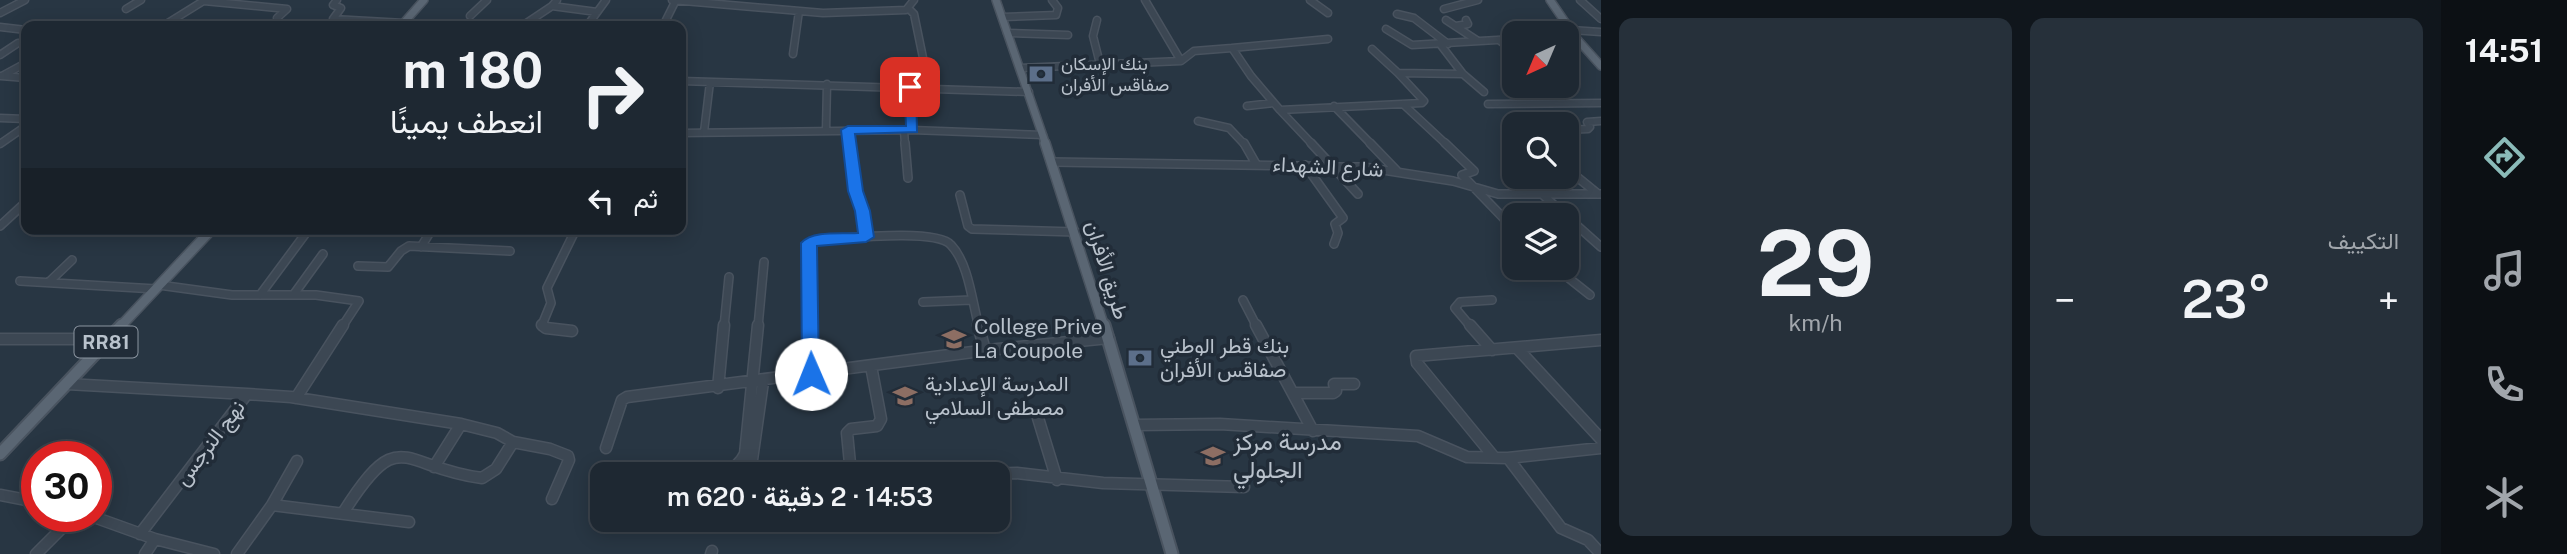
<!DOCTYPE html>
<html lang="ar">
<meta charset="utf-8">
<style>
:root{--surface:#1e2832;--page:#26303a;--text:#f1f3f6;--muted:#a1a6ac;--line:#3c444d;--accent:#8bbbb9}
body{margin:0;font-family:"Public Sans",Vazirmatn,sans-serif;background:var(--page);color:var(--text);direction:rtl;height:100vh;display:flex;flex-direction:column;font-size:26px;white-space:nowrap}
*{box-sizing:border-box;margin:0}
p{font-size:23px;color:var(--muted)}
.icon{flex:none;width:38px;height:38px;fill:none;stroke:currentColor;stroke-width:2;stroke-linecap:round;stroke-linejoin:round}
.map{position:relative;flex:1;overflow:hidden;direction:ltr}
.drawer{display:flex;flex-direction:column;gap:18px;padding:18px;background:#10161c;width:840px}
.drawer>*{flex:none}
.guide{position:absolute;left:21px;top:21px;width:665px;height:214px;border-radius:14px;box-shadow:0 4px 18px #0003,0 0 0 2px var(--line);direction:rtl;background:#1e2832;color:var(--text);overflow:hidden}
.needle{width:46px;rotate:224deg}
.buttons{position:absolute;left:1502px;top:21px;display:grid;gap:14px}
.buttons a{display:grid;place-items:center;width:77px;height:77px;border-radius:14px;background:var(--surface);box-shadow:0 4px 18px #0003,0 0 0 2px var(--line);font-size:35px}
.speed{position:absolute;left:21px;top:441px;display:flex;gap:14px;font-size:35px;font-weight:700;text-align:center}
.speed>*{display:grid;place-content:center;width:91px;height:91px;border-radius:50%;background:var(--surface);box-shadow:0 4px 18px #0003,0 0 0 2px var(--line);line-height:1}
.speed .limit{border:10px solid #d22;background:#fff;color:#111}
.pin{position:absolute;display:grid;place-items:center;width:60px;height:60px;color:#fff;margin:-30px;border-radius:14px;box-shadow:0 4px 10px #0006}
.me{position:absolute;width:77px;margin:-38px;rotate:359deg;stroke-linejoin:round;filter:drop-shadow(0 0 5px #0008)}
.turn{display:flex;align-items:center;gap:24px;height:147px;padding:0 28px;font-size:32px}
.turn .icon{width:91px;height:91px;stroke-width:2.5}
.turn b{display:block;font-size:49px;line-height:60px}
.then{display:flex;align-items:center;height:66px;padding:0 28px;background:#0003;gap:14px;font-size:26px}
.big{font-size:52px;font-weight:600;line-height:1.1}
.drawer .tile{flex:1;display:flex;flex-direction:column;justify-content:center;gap:10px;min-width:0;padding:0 24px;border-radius:14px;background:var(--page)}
.drawer .dial{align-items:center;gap:0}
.dial b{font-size:91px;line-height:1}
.heat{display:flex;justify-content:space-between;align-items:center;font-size:38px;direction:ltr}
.drawer .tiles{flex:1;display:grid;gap:18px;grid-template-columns:repeat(2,1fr)}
.trip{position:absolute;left:590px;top:462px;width:420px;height:70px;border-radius:14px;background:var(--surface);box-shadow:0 4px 18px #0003,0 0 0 2px var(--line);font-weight:600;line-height:70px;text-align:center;direction:rtl}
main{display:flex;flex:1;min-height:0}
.menu{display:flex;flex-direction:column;width:126px;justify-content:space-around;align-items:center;background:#0c1014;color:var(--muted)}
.menu .icon{width:49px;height:49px}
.menu .active{color:var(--accent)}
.menu b{font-size:32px;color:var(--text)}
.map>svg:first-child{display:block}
</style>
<main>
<nav class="menu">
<b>14:51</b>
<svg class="icon active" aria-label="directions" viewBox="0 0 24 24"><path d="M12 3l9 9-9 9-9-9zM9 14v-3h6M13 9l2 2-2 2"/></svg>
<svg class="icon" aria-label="music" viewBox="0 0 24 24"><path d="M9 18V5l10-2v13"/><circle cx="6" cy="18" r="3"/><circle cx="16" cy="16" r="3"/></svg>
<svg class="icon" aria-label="phone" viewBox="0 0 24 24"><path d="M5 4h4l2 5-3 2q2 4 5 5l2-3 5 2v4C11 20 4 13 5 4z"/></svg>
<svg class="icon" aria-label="climate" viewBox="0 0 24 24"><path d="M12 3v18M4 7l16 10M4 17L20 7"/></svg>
</nav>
<section class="drawer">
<div class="tiles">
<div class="tile"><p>التكييف</p>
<div class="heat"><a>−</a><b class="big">23°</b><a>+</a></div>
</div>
<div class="tile dial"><b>29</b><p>km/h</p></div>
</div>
</section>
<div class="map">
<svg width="1601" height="554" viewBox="0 0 1601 554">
<rect width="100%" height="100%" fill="#283643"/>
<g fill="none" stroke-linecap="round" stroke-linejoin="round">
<g stroke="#49535f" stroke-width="9">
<path id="minor-far2" d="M337,0l-4,5 8,3 -8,11 71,4
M557,0l-5,6 45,6
M672,0l151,13 83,-3 8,-10
M1310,0l18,13
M1580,0l21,19
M204,1l83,8 -10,9
M126,9l15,-9
M909,9l5,5 15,73
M1444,9l34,-9
M0,13l25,-13
M1397,14l17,4 34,26
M470,16l17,-16
M1003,17l53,-2 2,-7 -6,-8
M1097,20l-4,16 7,28
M1446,20l32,21
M163,26l42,-26
M522,26l30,-20
M587,26l19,-26
M663,26l13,-26
M1456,26l12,-2 -2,-4
M0,27l26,3
M1386,29l26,16 102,-6
M1571,30l30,2
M1007,33l61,2
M1499,40l15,11
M1440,44l23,30 21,18
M1232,48l96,-9
M1372,49l26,24
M793,54l6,-43
M0,55l18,-12
M1181,61l13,-10 38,-3 19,28 29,34 142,-7 2,-2 -26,-28 65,1
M1020,68l161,-7 -36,-61
M1,76l25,2
M2,76l24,-13
M681,81l348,11
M910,87l2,43
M1403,104l44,41
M1488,104l113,-1
M1247,106l26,-3
M1334,106l38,39
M1280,110l33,35
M0,118l26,1
M1198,121l31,7 16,17
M826,130l1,-46
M848,130l2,15
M904,130l1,15
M1566,130l22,-1 2,-2 -3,-5 14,-1
M704,132l6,-50
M681,133l231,-3 131,5
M0,144l26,-18"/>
</g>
<g stroke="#49535f" stroke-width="10">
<path id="minor-far1" d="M850,143l5,48 8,20 3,26
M905,143l3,35
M1244,143l12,21
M1311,143l47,51
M1370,143l27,28
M1445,143l29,28 -12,4 52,54
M1053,162l311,5 89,14 45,13h103
M1305,165l38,53 -8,6 3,9 -4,11
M1566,168l32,26
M960,195l8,31 4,3 104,3
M1544,196l57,51
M0,226l26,-24
M421,247l11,-18
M358,266l30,1 13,-16 8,-5 101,5
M1556,268l34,27
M20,281l136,8
M49,282l23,-22
M159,285l73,10h84l43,6 -17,26
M294,294l29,-40
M260,295l49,-66
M1243,300l14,27
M923,302l48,-2
M544,327l-2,-2 9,-22 -4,-15 29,-59
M724,327l5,-50
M758,327l6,-65
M810,327l-1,-84 8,-3c25,-1 119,-12 134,5 18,19 21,57 28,82
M1471,327l-16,-19 5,-6 32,-2"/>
</g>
<g stroke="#49535f" stroke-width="13">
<path id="minor" d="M542,325l4,3 26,3
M810,325l1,49
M978,325l7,25
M1256,325l57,106
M1470,325l22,25
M0,339h108
M1517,348l84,91
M67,384l180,10 -107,140
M718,388l6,-63
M1294,393h39l3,-2 -2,-7h20
M247,394l44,3 170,27
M296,398l47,-73
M1038,418l19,62
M1135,425l85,-1 198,12 49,21 41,1 93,-10
M606,448l16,-48 5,-3 361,-47 121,-12
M1494,457l-77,-94 -1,-7 185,-16
M1508,458l53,70 27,12 13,14
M434,467l27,-43 36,9 16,9
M692,474c22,0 42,2 53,-20l13,-129
M750,474l13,-92
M851,474l-4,-41 4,-4 26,-3 4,-7 -10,-53
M979,474l38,-1 86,10 141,4
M0,495l37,7
M272,505l137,17
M343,513c58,-92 58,-45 139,-35l14,-9 17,-27 37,7 18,7 1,4 -17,39
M91,516l64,23 59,15
M36,554l38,-38
M145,554l10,-15
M237,554l35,-49 25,-44
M711,554l1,-3"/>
</g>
<g stroke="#49535f" stroke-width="10">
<path id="major-far2" d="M996,0l50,145
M1550,0l26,38 25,28
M401,26l23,-26"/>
</g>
<g stroke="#49535f" stroke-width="12">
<path id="major-far1" d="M1045,143l59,184
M120,327l92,-98"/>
</g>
<g stroke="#49535f" stroke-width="15">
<path id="major" d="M1104,325l68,229
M0,454l122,-129"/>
</g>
<use href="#minor-far2" stroke="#3c4753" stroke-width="6"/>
<use href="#minor-far1" stroke="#3c4753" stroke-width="7"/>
<use href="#minor" stroke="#3c4753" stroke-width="10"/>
<use href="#major-far2" stroke="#5a6673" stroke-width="7"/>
<use href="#major-far1" stroke="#5a6673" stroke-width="9"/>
<use href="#major" stroke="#5a6673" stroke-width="11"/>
</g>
<path fill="#1a73e8" stroke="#114b97" stroke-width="2" d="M910,83l6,4 1,45 -62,2 8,57 7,20 4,26 -8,5 -49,4 2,128 -2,5h-13l-2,-5 -1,-131c12,-13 40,-9 57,-10l-3,-22 -7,-20 -7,-61 7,-4h58l-2,-39z"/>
<defs>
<g id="bank-bare" transform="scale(1.89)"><path d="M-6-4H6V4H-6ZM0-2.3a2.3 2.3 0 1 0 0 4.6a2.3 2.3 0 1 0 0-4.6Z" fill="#5c6f8a" stroke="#212c38" stroke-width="2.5" paint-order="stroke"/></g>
<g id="school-bare" transform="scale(1.89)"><path d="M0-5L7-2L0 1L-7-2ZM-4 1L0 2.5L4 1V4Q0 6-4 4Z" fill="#8d6e63" stroke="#212c38" stroke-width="2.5" paint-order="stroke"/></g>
</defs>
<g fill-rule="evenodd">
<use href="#bank-bare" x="1041" y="74"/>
<use href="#school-bare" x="954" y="339"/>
<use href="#bank-bare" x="1140" y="358"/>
<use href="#school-bare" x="905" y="396"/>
<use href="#school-bare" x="1213" y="456"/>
</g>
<g text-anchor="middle" stroke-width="7" stroke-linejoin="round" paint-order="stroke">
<g font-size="18" fill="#b9c2cc" stroke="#212c38" text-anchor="start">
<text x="1061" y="70">بنك الإسكان<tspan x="1061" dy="21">صفاقس الأفران</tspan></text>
</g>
<rect fill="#212c38" stroke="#8b95a0" stroke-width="2" x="74.5" y="326.5" width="63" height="31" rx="5"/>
<g font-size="19" font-weight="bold" fill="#b9c2cc">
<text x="106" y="349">RR81</text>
</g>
<g font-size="21" fill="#b9c2cc" stroke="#212c38">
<text transform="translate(1328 167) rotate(3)" y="7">شارع الشهداء</text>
<text transform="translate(1107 270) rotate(73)" y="7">طريق الأفران</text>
<text transform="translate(210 443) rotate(-53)" y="7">نهج النرجس</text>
</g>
<g font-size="21" fill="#b9c2cc" stroke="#212c38" text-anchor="start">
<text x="974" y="334">College Prive<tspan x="974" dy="24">La Coupole</tspan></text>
<text x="1160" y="353">بنك قطر الوطني<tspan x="1160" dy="24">صفاقس الأفران</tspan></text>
<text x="925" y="391">المدرسة الإعدادية<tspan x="925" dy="24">مصطفى السلامي</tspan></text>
</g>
<g font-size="24" fill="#b9c2cc" stroke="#212c38" text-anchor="start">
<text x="1233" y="450">مدرسة مركز<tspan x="1233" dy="28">الجلولي</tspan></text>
</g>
</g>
</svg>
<div class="buttons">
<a><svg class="needle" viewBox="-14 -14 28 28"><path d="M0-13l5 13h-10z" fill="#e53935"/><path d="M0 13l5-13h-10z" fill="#a1a6ac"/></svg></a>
<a><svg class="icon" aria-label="search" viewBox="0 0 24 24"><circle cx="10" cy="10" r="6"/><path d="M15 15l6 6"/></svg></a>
<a><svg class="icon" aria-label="layers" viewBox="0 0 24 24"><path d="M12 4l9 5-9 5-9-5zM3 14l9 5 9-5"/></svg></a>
</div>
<div class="speed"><div class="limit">30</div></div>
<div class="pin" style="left:910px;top:87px;background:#d93025"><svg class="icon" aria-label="arrive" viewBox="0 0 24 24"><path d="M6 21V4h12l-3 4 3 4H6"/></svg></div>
<svg class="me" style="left:811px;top:374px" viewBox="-20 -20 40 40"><circle r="19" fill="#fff"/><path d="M0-13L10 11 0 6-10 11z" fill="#1a73e8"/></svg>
<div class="trip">14:53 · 2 دقيقة · 620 m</div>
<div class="guide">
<div class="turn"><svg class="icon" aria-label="right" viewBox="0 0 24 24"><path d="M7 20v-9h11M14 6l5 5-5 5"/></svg><div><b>180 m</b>انعطف يمينًا</div></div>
<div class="then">ثم<svg class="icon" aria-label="left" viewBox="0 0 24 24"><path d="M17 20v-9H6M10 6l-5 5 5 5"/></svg></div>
</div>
</div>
</main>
